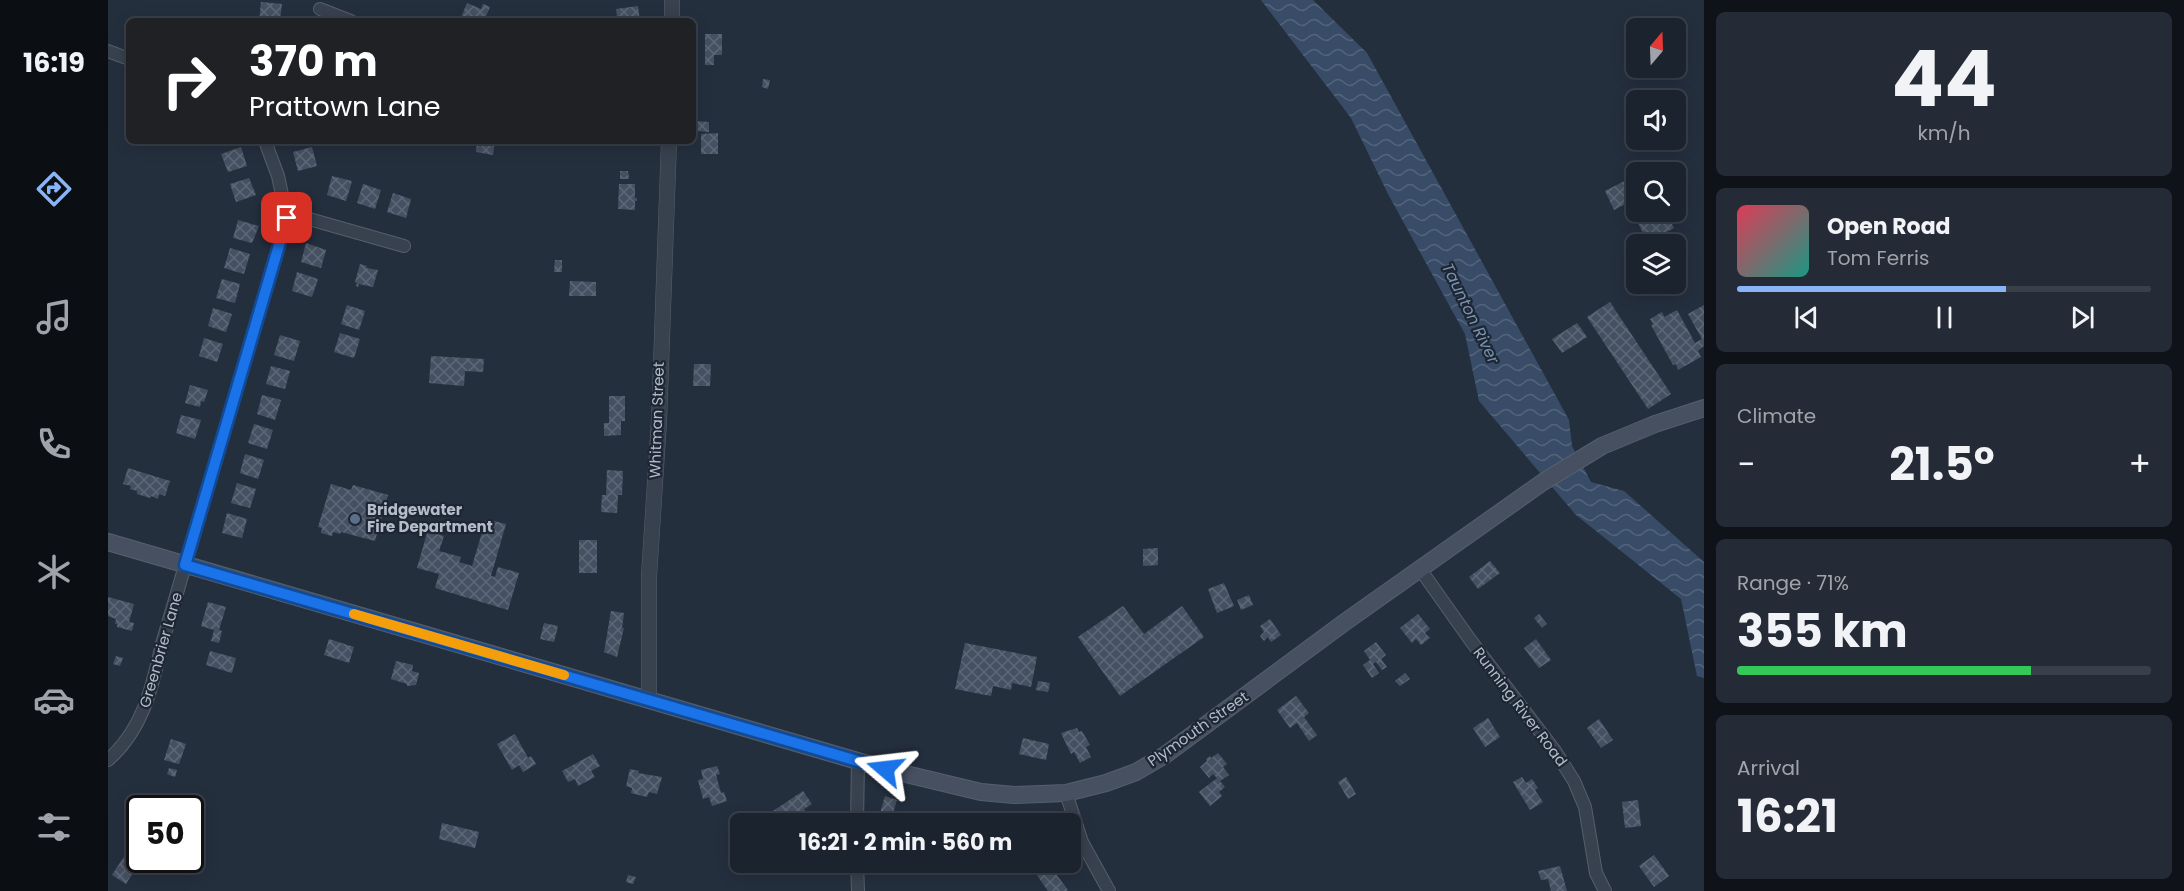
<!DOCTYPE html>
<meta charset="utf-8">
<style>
:root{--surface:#1b232e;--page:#242b36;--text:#f1f3f6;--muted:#a0a4aa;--line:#39404a;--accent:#8ab4f8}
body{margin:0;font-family:Poppins,sans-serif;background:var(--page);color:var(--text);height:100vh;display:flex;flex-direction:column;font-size:22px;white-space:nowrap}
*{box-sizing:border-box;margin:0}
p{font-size:20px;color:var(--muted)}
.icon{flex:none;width:33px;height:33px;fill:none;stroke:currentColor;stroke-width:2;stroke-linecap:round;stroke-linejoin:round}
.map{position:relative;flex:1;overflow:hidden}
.drawer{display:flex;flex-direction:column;gap:12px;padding:12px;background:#0f1319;width:480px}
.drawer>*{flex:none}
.guide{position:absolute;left:18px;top:18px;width:570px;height:126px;border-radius:9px;box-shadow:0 3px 15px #0003,0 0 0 2px var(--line);background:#202124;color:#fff;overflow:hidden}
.needle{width:39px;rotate:19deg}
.buttons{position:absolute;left:1518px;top:18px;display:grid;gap:12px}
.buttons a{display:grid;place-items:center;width:60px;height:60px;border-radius:9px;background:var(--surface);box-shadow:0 3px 15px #0003,0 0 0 2px var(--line);font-size:30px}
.speed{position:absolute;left:18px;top:795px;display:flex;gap:12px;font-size:30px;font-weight:700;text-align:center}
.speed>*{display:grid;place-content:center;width:78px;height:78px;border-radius:50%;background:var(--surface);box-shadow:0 3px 15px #0003,0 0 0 2px var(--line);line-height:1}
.speed .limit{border:3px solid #111;border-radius:9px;background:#fff;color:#111}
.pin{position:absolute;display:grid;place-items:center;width:51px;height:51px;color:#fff;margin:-26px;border-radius:12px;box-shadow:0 3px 9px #0006}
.me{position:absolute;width:66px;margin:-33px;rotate:287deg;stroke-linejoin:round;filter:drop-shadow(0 0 4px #0008)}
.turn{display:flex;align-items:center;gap:21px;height:126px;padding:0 24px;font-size:27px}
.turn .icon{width:78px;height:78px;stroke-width:2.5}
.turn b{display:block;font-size:42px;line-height:51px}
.big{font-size:45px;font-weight:700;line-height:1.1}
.drawer .tile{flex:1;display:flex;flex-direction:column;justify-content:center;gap:9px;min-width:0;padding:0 21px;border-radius:9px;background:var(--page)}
.drawer .dial{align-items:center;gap:0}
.dial b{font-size:78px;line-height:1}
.song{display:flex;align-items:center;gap:18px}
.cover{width:72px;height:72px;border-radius:9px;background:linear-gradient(135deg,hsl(350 70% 55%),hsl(170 70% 35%))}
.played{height:6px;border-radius:3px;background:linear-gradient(90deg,var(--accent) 65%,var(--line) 65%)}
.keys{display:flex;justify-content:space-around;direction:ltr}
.heat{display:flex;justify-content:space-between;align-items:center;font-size:33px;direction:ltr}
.charge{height:9px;border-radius:4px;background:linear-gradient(90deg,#34c759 71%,var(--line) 0)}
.trip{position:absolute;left:622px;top:813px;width:351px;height:60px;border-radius:9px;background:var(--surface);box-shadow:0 3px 15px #0003,0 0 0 2px var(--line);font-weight:700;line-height:60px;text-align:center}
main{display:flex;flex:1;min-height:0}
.tabs{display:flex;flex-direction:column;width:108px;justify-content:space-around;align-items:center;background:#0b0e12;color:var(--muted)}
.tabs .icon{width:42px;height:42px}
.tabs .selected{color:var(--accent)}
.tabs b{font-size:27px;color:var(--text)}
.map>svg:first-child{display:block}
</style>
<main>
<nav class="tabs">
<b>16:19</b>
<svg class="icon selected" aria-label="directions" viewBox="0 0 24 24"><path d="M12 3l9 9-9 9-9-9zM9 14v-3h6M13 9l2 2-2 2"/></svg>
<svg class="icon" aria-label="music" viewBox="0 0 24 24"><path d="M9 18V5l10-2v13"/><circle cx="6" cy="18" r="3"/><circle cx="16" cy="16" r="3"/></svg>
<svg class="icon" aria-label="phone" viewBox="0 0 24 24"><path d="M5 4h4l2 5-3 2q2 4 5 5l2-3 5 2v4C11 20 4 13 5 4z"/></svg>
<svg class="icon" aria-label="climate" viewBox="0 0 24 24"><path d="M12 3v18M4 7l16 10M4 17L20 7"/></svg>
<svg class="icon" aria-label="car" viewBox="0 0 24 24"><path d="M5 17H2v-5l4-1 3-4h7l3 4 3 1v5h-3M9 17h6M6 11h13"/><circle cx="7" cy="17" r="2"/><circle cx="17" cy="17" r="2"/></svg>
<svg class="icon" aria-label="filters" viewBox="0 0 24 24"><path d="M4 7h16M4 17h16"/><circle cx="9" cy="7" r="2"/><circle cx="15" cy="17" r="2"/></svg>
</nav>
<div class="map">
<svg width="1596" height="891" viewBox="0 0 1596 891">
<defs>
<pattern id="water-waves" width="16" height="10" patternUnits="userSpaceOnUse" patternTransform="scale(1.5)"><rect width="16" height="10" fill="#394c67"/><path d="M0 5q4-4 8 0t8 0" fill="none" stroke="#53647b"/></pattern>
<pattern id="building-cross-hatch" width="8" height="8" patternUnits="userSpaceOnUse" patternTransform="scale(1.5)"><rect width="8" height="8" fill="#455162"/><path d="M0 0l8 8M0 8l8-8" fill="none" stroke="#5d6877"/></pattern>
</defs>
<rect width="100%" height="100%" fill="#242f3e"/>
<path fill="url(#water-waves)" d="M1153,0h52l54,53 202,367 3,26 19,36 33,9 80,71v116l-7,-2 -16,-77 -105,-84 -97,-114 -14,-67 -77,-140 -37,-76z"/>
<path fill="url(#building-cross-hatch)" d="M153,2l21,2 -2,17h-21z
M359,3l14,6 2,-5 7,3 -6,14 -24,-1z
M530,6l2,15h-15l-1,-5 -7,1 -1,-8z
M597,34h17v21h-8v10h-9z
M655,79l7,1 -2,9 -6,-2z
M589,121l12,1v10l-12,-1z
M610,133v21h-17v-20z
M369,141h18l-2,14 -17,-3z
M133,147l6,19 -19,6 -7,-18z
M204,147l5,19 -19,5 -5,-19z
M512,171h8l1,8h-9z
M1528,175v37h30l8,16 -26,14 -21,-39 -13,7 -9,-19z
M224,176l20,5 -6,20 -19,-6z
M141,178l7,17 -20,7 -6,-18z
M255,184l18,6 -6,19 -18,-6z
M511,184h16v14h2v3h-2v9l-17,-1z
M285,193l18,6 -5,19 -19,-6z
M130,220l21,6 -7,17 -19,-5z
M198,243l20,7 -5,18 -20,-6z
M122,248l20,6 -6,20 -20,-6z
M447,260h7v12h-8z
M252,264l7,2 -1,2 12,2 -5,17 -14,-3 -1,3 -2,-1 1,-3 -2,-1z
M189,272l21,7 -6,18 -20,-6z
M114,279l18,5 -5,19 -19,-5z
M462,281l26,1v14h-27z
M1502,302l61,92 -23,15 -61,-92z
M239,305l18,6 -6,19 -18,-6z
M1596,305v41l-6,5 3,6 -23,13 -2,-6 -3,1 -22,-40 2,-1 -3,-5 12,-7 2,5 13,-7 18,33 7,-4 -14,-25z
M105,308l19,6 -6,18 -18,-6z
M1469,323l10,14 -25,16 -10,-14z
M232,333l20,6 -6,19 -20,-6z
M172,335l20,6 -6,20 -20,-6z
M96,338l19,6 -6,18 -18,-6z
M323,356l53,3 -1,13 -18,-1 -1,15 -35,-3z
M586,364h17l-1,22h-17z
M163,366l19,5 -5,18 -19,-5z
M82,385l18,5 -4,12 -3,-1 -1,6 -15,-4z
M154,395l19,5 -6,20 -18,-6z
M501,396h16v25h-4v14l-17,1v-13h5z
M73,415l20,5 -6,19 -19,-6z
M146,424l19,6 -6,19 -19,-6z
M137,454l19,6 -6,19 -18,-6z
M20,468l42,13 -5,15 -6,-2 -1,5 -7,-3 -1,2 -13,-4v-3l-7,-2 1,-3 -8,-2z
M499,470l16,1 -1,24h-4l-1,18 -16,-1 1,-17h4z
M129,483l19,6 -6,19 -19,-5z
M223,484l20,6 2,-5 35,10 -13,46 -34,-9 -1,2 -7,-2 -1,4 -11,-3 1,-5 -4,-1z
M119,513l20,6 -5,19 -20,-5z
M378,519l20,5 -15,52 4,1 3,-10 21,6 -11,37 -73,-22 4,-14 -22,-6 10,-35 4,1v-2l13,4 -5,15 22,6 -2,5 13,4z
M471,540h18v33h-18z
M1050,548v17l-15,1v-17z
M1382,561l10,12 -22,16 -9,-12z
M1116,583l10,23 -17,7 -9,-24z
M1141,595l4,10 -12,5 -4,-10z
M0,597l26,7 -5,18 5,1 -2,8 -15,-4v-3h-2l1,-5 -8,-3z
M100,602l18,5 -7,23 3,1 -3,12 -8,-2 3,-11 -13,-4z
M1015,606l21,28 38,-28 22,31 -84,59 -42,-59z
M503,611l13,2 -2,15h2l-7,29 -13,-5z
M1310,614l12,15 -5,4 5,5 -9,7 -5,-6 -4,4 -12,-15z
M1431,614l8,10 -5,4 -8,-10z
M1162,619l11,16 -10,7 -3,-5 -4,4 -4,-5 4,-4 -4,-6z
M436,623l14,3 -4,16 -14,-3z
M221,639l25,8 -5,16 -25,-8z
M1428,639l15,21 -12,8 -15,-20z
M1268,642l10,13 -5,4 6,8 -5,3 -6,-8 -3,2 6,9 -7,5 -9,-13 7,-5 -6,-9z
M857,643l72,14 -6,30 -19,-4 -1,7 -18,-4 -2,10 -36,-7z
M102,651l26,7 -4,15 -26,-8z
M8,656l7,2 -3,8 -7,-2z
M288,661l17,4 -1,6 7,2 -3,12 -9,1v-2l-16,-5z
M1297,673l5,6 -10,7 -5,-5z
M930,681l12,2 -2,9 -12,-2z
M1188,696l13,17 -5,4 13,18 -8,6 -12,-18 -7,5 -13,-18z
M1380,718l12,19 -15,10 -12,-19z
M1491,719l14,21 -12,8 -14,-20z
M969,728l2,4 3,-1 8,14 -4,2 5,10 -11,6 -6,-11 -3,2 -10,-21z
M407,734l13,24 3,-2 5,8 -13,8 -4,-7 -7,5 -15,-26z
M915,738l26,6 -3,16 -27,-6z
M63,739l15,5 -7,20 -15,-4z
M1110,753l9,11 -4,3 6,8 -9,6 5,6 -6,5 3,4 -12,10 -11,-14 18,-14 -4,-4 -4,4 -9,-11 7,-6 -1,-2 4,-3 1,2z
M485,754l7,12 -9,5 4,6 -17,9 -3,-7 -7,3 -6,-11z
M609,766l3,8 -4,1 5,18 3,-1 3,9 -15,5 -3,-9 -6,2 -5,-19 5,-1 -2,-9z
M61,768l8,2 -2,7 -8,-3z
M522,769l9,2 -1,2 24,4 -5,17 -8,-2 -2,5 -16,-4 1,-5 -6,-2z
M1238,777l10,17 -8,5 -10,-17z
M1414,777l4,6 6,-4 6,9 -3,2 8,12 -13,8 -17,-28z
M695,791l9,13 -8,5 4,6 -15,9 -6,-5 -6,4 -8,-12z
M777,796l12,4 -6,19 7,2v3h-16l3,-10 -5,-1z
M1530,800l3,26 -16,2 -3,-26z
M334,823l37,9 -4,16 -36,-9z
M19,852l13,9 -14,23 -14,-9z
M1546,855l15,21 -15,11 -15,-21z
M939,862l21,28 -2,1h-18l-14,-20z
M1452,866l7,25h-16l-3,-12 -7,1 -3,-9z
M520,875l8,2 -3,7 -7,-2z"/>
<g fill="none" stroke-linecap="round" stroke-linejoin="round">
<g stroke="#565f6c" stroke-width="14">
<path id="minor" d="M212,9l31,12
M0,51l21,8
M179,218l15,-1 102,29
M1312,569l51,72 84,110 19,30 11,26 11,66 9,18
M0,760c35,-31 44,-72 54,-116l125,-426 -9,-42 -13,-35
M958,793l16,49 27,49
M749,824l1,-63
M749,862l1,29"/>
</g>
<g stroke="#565f6c" stroke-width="16">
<path id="tertiary" d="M564,21v-21
M541,699v-123l10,-155 10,-280"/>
</g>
<g stroke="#565f6c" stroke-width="18">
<path id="secondary" d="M0,542l777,227 96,23 33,3 52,-2 40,-10 30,-11 29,-17 180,-133 198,-140 59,-36 53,-22 49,-16"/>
</g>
<use href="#minor" stroke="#38414e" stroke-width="12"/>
<use href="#tertiary" stroke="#38414e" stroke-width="15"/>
<use href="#secondary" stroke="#465061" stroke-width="16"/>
</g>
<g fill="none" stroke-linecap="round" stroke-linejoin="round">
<g stroke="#114b97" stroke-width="15">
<path id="route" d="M179,218l-102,347 700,204"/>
</g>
<use href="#route" stroke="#1a73e8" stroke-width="10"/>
<path stroke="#f59e0b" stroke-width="10" d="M246,614l210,61"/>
</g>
<circle fill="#5c6f8a" stroke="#1d2633" stroke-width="2" cx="247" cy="519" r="6"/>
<g text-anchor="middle" stroke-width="4.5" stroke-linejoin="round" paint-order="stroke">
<g font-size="15" fill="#b4bcc9" stroke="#1d2633">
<text transform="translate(549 420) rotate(-88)" y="5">Whitman Street</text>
<text transform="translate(53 650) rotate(-74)" y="5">Greenbrier Lane</text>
<text transform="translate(1412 707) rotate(53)" y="5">Running River Road</text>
<text transform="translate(1090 729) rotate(-35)" y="5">Plymouth Street</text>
</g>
<g font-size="15" font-weight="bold" fill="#b4bcc9" stroke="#1d2633" text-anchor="start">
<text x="259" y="515">Bridgewater<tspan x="259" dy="17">Fire Department</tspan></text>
</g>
<g font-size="16" font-style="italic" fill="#7c92b1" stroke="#1d2633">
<text transform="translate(1363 313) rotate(64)" y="6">Taunton River</text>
</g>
</g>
</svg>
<div class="buttons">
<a><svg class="needle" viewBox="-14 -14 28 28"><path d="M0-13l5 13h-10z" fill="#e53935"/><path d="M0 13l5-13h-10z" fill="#a0a4aa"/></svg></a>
<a><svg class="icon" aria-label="sound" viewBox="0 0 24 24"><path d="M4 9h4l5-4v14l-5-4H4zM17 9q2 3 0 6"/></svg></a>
<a><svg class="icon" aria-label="search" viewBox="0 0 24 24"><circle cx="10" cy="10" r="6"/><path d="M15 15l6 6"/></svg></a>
<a><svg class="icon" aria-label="layers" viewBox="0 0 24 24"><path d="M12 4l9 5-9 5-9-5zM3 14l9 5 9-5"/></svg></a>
</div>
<div class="speed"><div class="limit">50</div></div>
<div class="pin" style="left:179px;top:218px;background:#d93025"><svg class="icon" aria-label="arrive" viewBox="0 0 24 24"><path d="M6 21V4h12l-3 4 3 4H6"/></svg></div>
<svg class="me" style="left:777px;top:769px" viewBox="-20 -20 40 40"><path d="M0-17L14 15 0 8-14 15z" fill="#1a73e8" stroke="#fff" stroke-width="4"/></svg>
<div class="trip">16:21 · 2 min · 560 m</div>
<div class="guide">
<div class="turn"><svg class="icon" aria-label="right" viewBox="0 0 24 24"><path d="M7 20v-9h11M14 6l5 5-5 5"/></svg><div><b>370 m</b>Prattown Lane</div></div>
</div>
</div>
<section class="drawer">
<div class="tile dial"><b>44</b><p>km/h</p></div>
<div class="tile">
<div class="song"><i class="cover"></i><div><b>Open Road</b><p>Tom Ferris</p></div></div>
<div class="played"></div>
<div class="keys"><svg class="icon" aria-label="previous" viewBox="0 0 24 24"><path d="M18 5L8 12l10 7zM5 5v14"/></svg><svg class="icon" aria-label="pause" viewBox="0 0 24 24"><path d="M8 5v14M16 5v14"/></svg><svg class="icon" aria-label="next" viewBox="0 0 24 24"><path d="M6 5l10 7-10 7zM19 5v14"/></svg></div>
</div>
<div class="tile"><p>Climate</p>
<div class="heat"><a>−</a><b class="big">21.5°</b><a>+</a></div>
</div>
<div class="tile"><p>Range · 71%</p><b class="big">355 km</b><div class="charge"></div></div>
<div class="tile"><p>Arrival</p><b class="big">16:21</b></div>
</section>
</main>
